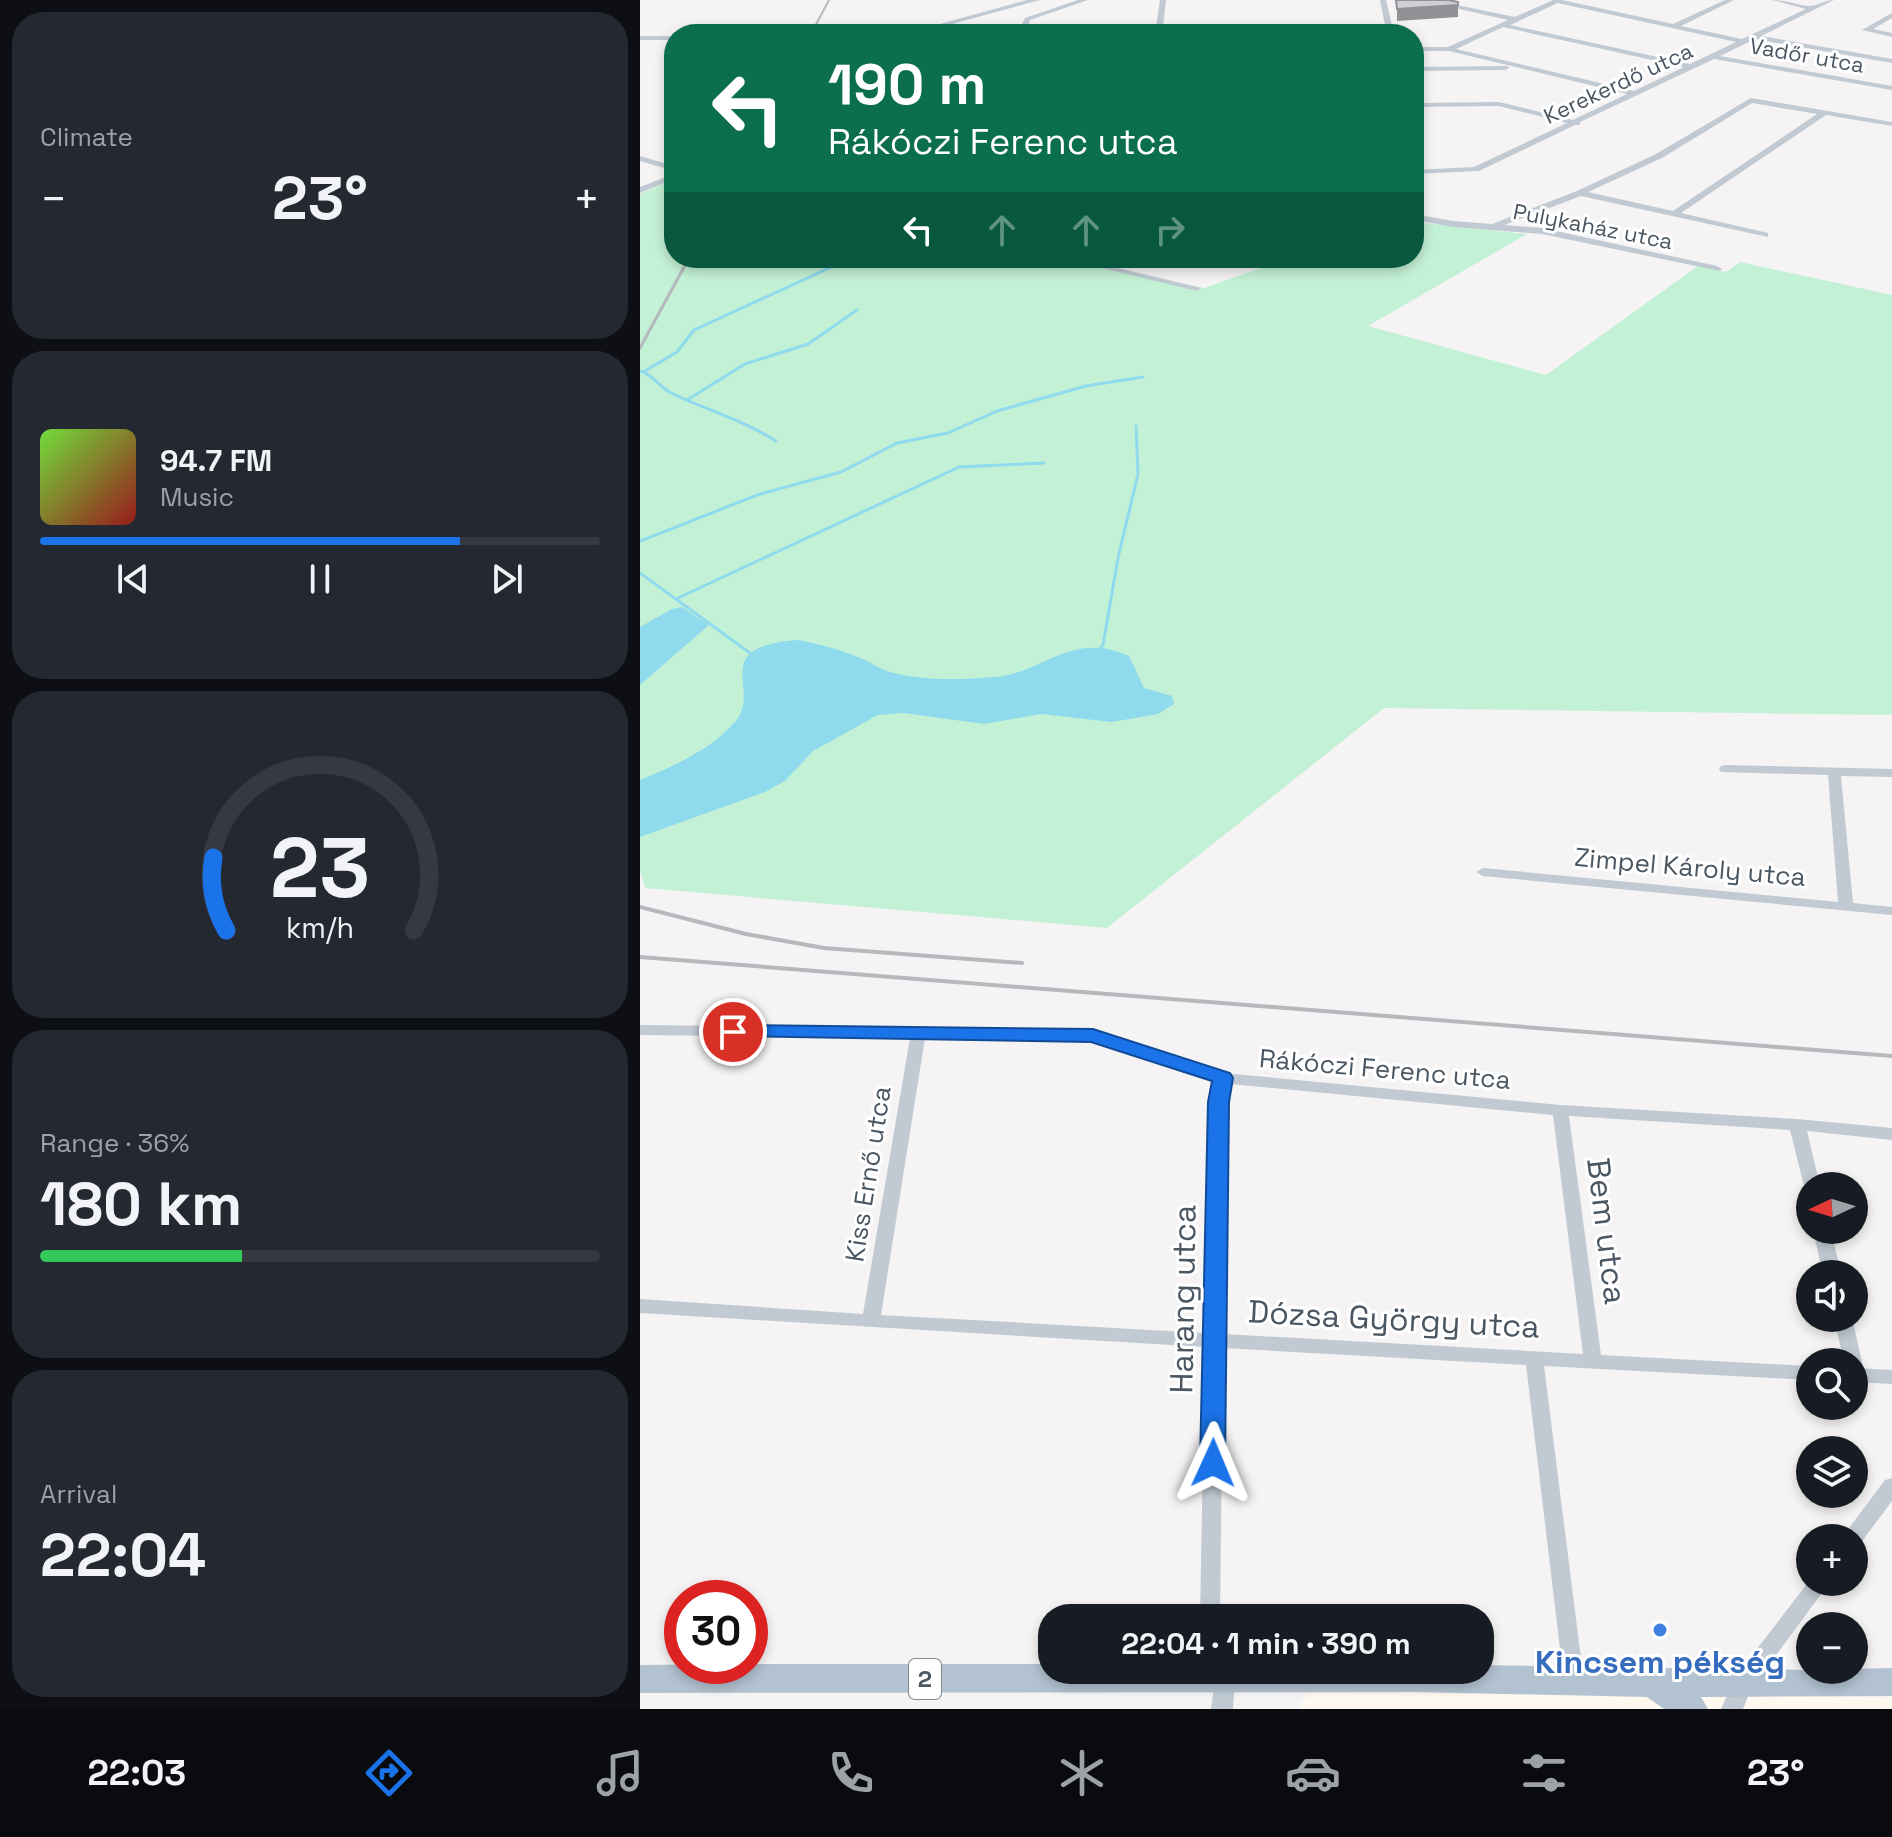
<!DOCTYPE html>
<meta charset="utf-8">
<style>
:root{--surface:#171b24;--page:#242831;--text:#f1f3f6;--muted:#9ea1a6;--line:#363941;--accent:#1a73e8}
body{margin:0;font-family:"Space Grotesk",sans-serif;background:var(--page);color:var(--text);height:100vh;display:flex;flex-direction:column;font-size:30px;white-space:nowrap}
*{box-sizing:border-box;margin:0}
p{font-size:26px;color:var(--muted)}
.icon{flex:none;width:44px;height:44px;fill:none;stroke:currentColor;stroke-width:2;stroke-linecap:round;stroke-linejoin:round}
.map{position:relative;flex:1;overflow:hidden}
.panel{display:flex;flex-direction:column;gap:12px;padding:12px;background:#0d0f14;width:640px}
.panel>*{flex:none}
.top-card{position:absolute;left:24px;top:24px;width:760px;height:244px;border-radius:32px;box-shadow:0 4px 12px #0003;background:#0b6e4f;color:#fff;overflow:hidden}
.needle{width:52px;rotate:266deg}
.fabs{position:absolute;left:1156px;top:1172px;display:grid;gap:16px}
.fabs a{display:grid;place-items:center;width:72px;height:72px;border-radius:50%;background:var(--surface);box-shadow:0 4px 12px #0003;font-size:40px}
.speed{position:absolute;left:24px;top:1580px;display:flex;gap:16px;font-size:40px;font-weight:700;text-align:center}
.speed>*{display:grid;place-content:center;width:104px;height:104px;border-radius:50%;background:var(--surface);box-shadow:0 4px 12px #0003;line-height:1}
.speed .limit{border:12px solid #d22;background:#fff;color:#111}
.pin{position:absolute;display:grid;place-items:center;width:68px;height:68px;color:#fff;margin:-34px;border:4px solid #fff;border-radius:50%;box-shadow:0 2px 8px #0007}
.me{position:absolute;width:88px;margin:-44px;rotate:1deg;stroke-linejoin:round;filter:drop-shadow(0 0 6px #0008)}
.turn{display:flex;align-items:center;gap:28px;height:168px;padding:0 32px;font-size:36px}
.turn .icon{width:104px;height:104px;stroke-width:2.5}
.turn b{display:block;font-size:56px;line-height:68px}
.lanes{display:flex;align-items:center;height:76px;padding:0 32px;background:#0003;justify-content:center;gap:40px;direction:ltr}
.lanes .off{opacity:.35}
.big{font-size:60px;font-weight:700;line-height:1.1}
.panel .widget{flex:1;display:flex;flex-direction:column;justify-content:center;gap:12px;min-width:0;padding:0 28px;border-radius:32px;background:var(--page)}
.panel .dial{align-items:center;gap:0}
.dial svg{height:208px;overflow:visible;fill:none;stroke:var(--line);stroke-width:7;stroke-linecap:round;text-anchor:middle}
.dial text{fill:var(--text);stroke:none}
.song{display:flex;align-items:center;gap:24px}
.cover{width:96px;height:96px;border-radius:12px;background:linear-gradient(135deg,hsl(100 70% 55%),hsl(0 70% 35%))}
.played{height:8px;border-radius:4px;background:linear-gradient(90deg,var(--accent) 75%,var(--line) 75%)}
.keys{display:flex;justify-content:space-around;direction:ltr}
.heat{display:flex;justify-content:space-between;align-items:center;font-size:44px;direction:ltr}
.charge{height:12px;border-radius:6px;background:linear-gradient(90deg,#34c759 36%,var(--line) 0)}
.trip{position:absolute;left:398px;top:1604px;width:456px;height:80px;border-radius:32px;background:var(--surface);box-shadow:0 4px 12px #0003;font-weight:700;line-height:80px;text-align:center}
.menu{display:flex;height:128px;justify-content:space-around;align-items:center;background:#090b0e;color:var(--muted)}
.menu .icon{width:56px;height:56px}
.menu .selected{color:var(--accent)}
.menu b{font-size:36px;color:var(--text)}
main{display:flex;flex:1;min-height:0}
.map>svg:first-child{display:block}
</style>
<main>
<section class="panel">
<div class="widget"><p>Climate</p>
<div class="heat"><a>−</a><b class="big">23°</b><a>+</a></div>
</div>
<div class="widget">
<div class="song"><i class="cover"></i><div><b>94.7 FM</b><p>Music</p></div></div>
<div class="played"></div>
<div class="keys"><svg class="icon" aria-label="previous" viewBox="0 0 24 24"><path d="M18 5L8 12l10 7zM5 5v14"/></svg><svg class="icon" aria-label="pause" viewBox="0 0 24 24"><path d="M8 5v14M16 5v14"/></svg><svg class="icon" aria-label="next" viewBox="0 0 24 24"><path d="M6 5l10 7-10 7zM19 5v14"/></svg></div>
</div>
<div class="widget dial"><svg viewBox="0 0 100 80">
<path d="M14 69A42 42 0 1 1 86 69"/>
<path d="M14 69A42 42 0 0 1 9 41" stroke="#1a73e8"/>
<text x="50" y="56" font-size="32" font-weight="700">23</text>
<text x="50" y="72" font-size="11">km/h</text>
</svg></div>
<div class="widget"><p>Range · 36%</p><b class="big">180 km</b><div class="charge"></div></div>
<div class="widget"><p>Arrival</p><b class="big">22:04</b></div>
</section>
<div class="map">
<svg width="1252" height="1709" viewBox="0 0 1252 1709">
<rect width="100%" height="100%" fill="#f5f3f3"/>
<path fill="#fdf9ef" d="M666,1693l396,1 190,4v11h-593z"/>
<path fill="#c3f1d5" d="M34,179v79h390l137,31 89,-31h124v-36l113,12 -159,92 178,49 152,-109 28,6 14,-10 152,33v420l-508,-7 -277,220 -462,-40 -5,-17v-677z"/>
<path fill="#90daee" d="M42,607l27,18 -69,60v-58l32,-18z
M158,640c22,4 44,10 65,19 9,4 17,10 27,13 33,9 70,8 104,5 49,-3 76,-47 135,-21l15,32 28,8 2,8 -16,10 -46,8 -71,-8 -57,10 -80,-11 -26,2 -65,36 -28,30 -20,11 -125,45v-57c32,-13 72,-31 95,-58 28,-33 -29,-75 63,-82z"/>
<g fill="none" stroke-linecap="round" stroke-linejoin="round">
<path stroke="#90daee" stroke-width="3" d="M0,371c13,4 19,15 31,22 35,17 72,27 105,48
M5,371l32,-19 17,-22 157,-72
M47,400l58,-36 63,-20 49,-34
M0,541l120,-47 81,-22 56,-29 51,-10 49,-22 89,-25 57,-9
M0,573l114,83
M38,598l281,-131 85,-4
M459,650l4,-5 15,-87 20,-84 -2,-48"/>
<path fill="#c1cad2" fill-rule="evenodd" d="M438,0h10l-58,20 -5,14h-8l8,-16z
M520,0h6l-3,26 222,-1 -5,-25h6l8,34h-8l-1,-5 -222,1v4h-8z
M779,0h13l83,17 38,-17h9l111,24 52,-24h9l-53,26 61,13 64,-30 -34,-9c12,0 23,4 35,6 9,1 17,-6 27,-6l-73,36 131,23v4l-137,-24 -35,17 172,30v4l-178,-31 -134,63v3h-5l-96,46 -65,3v-4l60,-3 93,-44 -68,-17 -85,1v-4l85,-1 74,18 54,-26 -178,-43h-35v-4h34l60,-27zM918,3l178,39 -46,22 -180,-39zM863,27l181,40 -50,24 -178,-42z
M1252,13v5l-19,11 19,4v4l-30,-7z
M868,66l1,2 -4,2 -91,1v-4z
M1111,98l141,24v4l-66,-11 -145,98 87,20v4l-187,-41 -77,29 38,3 175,38 5,3 -2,2 -178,-37 -89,-7 -39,-7v-6l39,7 39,3 85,-33 79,-37zM1112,103l65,11 -144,97 -85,-19 74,-34z
M0,156l34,10v5l-34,-10z
M34,174v5l-34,14v-6z
M420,258h16l126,30 -5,3z
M1086,765l166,4v8l-51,-1 12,127 39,4v8l-409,-39 -7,-4 7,-4 355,34 -10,-127 -107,-3 -2,-3 2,-3z
M0,1025l453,5 131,43 336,32 237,14 95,9v12l-85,-9 13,55h-10v5l-6,-5 -14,-56 -221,-14 32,239 209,11v14l-266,-14 40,316 -3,7 -7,2 -7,-2 -3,-7 -38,-317 -303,-17 -3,270h-20l5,-271 -565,-34v-14l223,15 47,-276 -270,-3zM285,1038l167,2 122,41 -4,21 -5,231 -324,-18zM590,1084l323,31 30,239 -360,-20 3,-232z
M1173,1230h18l10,44h-18z
M1194,1318h18l10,44 -6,6 36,2v14l-38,-2v-20h-10z
M1252,1478v23l-32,43 -6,2v-8h-11l3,-6 39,-52z
M1170,1580v2h20l-79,107 -8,20h-22l15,-33z
M586,1670l6,2 3,7 -2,30h-22l4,-30 3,-7z"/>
<path fill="#c1cad2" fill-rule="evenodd" d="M387,0h13l-124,34h-13z
M0,36h34v4h-34z"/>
<path fill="#b3c2d1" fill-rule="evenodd" d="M110,1664h302v6h428v-5l330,5 82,-2v28l-191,1 7,12h-44l-17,-12 -231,-5 -776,1v-28z"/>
<path stroke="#b5b8bd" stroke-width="2" d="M171,34l18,-34"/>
<path stroke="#b5b8bd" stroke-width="3" d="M0,348l49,-90"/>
<path stroke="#b5b8bd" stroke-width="4" d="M0,907l106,27 78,14 198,15
M0,957l1252,99"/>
</g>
<path fill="#909195" d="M818,5v12l-61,4v-12z"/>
<path fill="#cdcfd5" stroke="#909195" stroke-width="2" d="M756,0h53l9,2v3l-61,4z"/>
<path fill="#1a73e8" stroke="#114b97" stroke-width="2" d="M93,1025l360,4 137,44 3,5 -4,24 -4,361 -3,7 -9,3 -9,-3 -4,-7 8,-361 4,-21 -121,-39 -366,-6 -2,-4 2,-5z"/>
<circle fill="#3f7fe0" stroke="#fff" stroke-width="3" cx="1020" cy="1630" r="8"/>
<g text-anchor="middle" stroke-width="6" stroke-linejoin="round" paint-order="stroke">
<g font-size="22" fill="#4a5661" stroke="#fff">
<text transform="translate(1167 55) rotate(10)" y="8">Vadőr utca</text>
<text transform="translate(978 83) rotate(-25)" y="8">Kerekerdő utca</text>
<text transform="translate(953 226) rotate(11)" y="8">Pulykaház utca</text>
</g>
<rect fill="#fff" stroke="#808990" stroke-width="2" x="269" y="1659" width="32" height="40" rx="6"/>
<g font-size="24" font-weight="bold" fill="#4a5661">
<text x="285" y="1687">2</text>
</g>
<g font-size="26" fill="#4a5661" stroke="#fff">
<text transform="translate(1050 867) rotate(5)" y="9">Zimpel Károly utca</text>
<text transform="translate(745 1069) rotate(5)" y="9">Rákóczi Ferenc utca</text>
<text transform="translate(228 1174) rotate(-81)" y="9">Kiss Ernő utca</text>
</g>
<g font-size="32" fill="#4a5661" stroke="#fff">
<text transform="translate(967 1231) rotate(83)" y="11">Bem utca</text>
<text transform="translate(543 1299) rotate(-89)" y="11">Harang utca</text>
<text transform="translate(754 1319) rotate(3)" y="11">Dózsa György utca</text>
</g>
<g font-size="32" font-weight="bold" fill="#366cbe" stroke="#fff">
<text x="1020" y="1673">Kincsem pékség</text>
</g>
</g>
</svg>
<div class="fabs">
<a><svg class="needle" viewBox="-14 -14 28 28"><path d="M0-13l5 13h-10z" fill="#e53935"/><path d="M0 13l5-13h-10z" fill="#9ea1a6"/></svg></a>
<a><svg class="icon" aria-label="sound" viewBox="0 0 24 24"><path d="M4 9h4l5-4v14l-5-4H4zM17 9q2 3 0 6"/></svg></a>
<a><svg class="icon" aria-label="search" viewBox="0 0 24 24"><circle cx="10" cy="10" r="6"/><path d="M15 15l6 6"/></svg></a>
<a><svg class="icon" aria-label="layers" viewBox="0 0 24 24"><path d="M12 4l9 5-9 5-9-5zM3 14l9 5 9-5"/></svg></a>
<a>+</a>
<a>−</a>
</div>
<div class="speed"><div class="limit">30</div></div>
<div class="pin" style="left:93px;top:1032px;background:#d93025"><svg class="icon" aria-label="arrive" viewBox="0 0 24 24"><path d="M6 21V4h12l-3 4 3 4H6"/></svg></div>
<svg class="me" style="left:573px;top:1463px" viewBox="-20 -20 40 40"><path d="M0-17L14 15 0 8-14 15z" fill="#1a73e8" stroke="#fff" stroke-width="4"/></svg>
<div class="trip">22:04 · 1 min · 390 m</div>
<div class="top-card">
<div class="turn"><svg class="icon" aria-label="left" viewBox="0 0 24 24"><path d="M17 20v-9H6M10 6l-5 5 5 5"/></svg><div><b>190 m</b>Rákóczi Ferenc utca</div></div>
<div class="lanes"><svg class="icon" aria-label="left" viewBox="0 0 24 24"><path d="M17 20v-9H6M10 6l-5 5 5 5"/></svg><svg class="icon off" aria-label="ahead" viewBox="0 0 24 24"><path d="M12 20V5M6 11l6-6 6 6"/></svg><svg class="icon off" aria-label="ahead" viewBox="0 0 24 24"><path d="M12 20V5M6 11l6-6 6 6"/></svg><svg class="icon off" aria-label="right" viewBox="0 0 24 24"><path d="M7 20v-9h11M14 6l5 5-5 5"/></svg></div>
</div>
</div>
</main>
<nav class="menu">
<b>22:03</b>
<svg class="icon selected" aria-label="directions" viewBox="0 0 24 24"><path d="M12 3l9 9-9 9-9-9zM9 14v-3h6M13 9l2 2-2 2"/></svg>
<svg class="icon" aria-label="music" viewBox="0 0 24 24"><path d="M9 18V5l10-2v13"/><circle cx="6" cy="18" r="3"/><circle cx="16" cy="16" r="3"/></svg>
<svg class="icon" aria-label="phone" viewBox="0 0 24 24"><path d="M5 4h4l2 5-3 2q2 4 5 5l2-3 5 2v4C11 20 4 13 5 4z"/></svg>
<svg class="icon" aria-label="climate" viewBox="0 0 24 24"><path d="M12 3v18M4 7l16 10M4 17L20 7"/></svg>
<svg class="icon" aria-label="car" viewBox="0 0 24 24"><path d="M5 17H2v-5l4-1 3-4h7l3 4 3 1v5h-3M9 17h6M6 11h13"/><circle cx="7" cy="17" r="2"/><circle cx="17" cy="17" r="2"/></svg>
<svg class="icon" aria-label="filters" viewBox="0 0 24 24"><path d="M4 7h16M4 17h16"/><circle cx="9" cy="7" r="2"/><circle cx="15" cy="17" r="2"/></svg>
<b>23°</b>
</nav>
